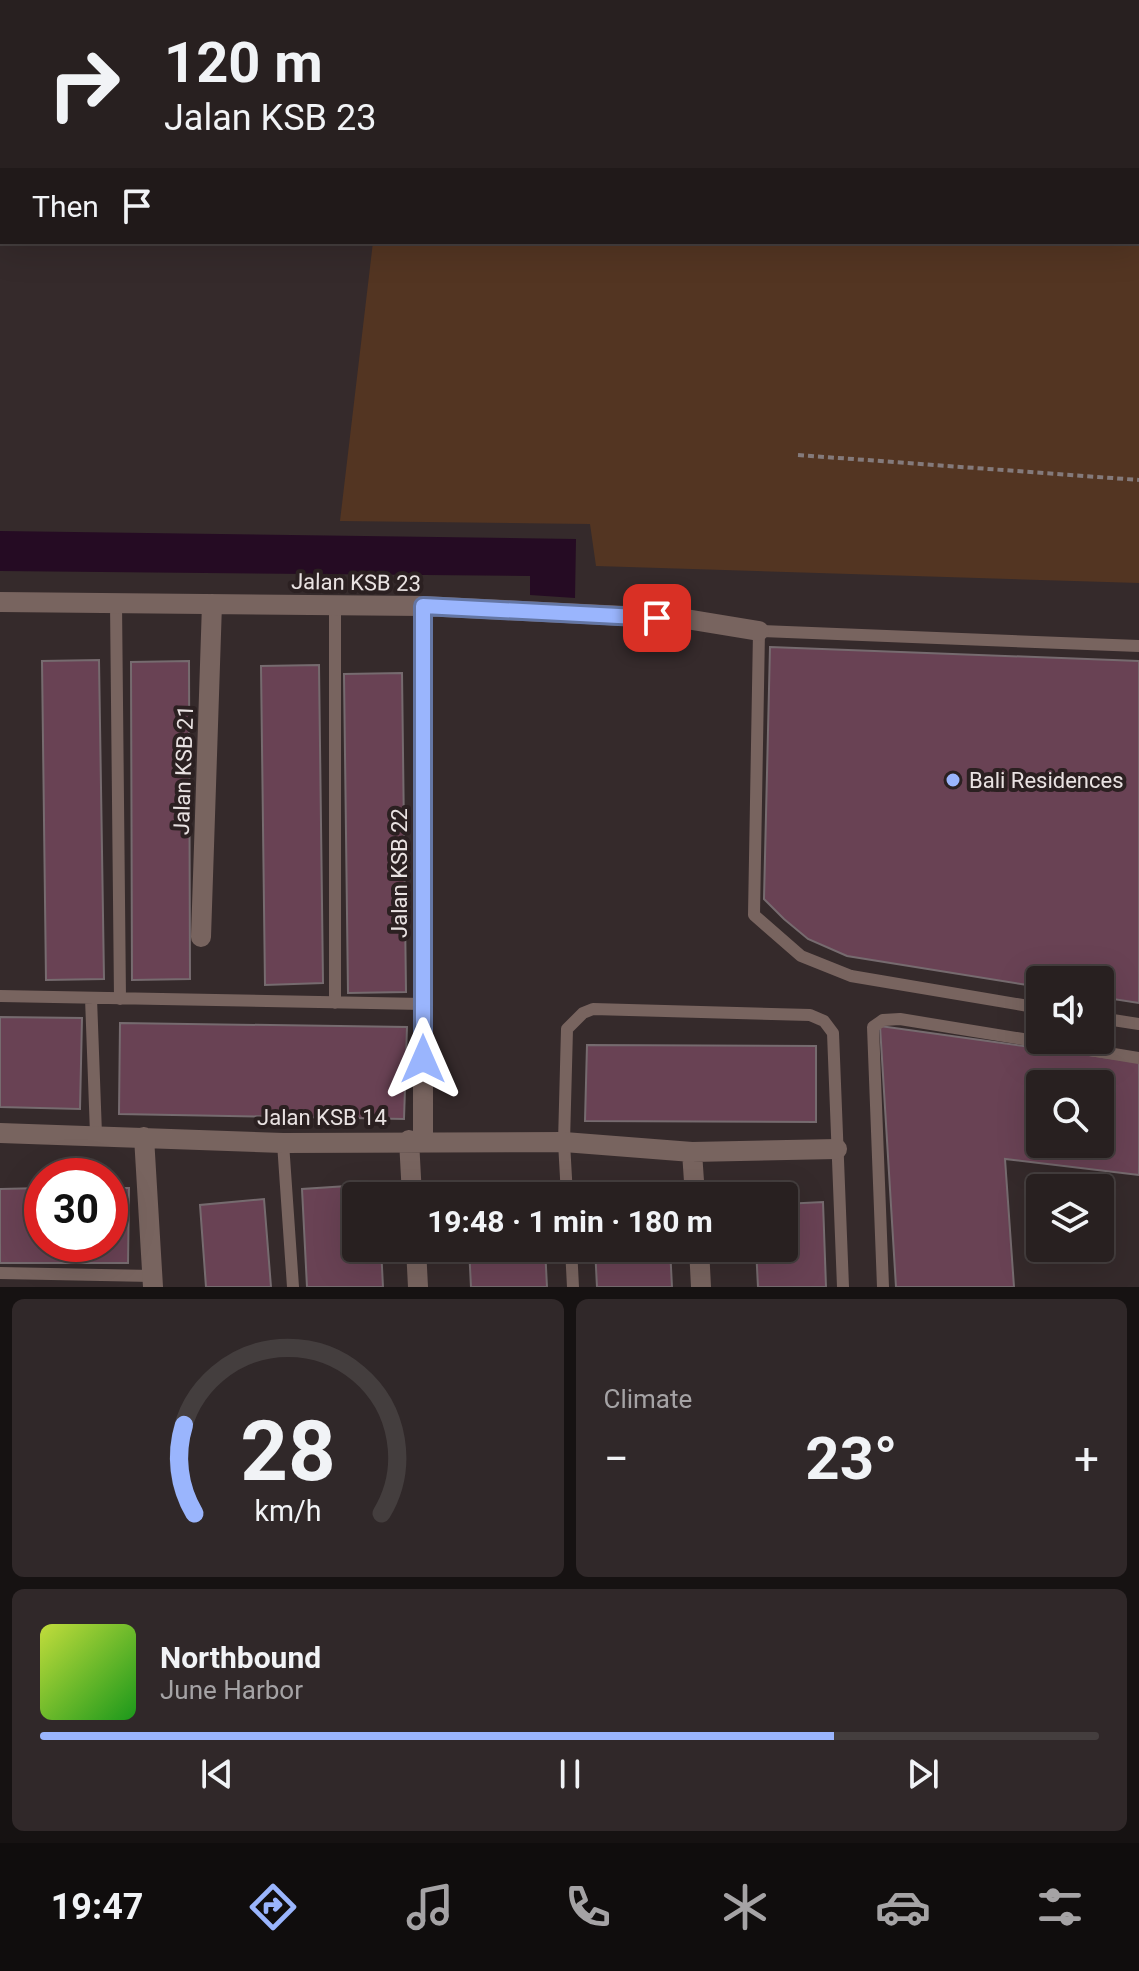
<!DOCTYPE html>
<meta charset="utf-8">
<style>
:root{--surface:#282020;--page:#302829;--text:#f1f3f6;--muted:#a5a3a5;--line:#443e3e;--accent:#9ab5fd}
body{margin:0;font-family:Roboto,sans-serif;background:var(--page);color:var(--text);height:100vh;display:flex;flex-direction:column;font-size:30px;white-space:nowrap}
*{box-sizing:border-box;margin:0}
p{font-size:26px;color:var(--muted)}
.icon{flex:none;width:44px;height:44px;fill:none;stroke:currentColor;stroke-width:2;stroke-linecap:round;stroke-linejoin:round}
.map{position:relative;height:1287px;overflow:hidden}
.details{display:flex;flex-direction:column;gap:12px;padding:12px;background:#161212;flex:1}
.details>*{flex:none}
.banner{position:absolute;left:0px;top:0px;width:1140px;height:244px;box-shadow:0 8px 32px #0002,0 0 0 2px var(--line);background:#282020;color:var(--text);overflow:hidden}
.fabs{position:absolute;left:1026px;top:966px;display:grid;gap:16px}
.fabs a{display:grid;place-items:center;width:88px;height:88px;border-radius:8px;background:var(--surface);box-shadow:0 8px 32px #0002,0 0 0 2px var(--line);font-size:40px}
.speed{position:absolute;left:24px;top:1158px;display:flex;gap:16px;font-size:40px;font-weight:700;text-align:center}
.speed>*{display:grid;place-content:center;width:104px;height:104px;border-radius:50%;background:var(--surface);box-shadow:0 8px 32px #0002,0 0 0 2px var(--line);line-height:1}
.speed .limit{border:12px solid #d22;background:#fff;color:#111}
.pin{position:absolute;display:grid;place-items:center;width:68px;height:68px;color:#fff;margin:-34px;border-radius:16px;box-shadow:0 4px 12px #0006}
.me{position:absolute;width:88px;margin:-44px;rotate:0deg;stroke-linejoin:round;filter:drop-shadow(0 0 6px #0008)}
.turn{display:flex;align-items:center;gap:28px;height:168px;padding:0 32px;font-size:36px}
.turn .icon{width:104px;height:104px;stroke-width:2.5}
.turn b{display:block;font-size:56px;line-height:68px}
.then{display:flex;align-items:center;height:76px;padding:0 32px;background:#0003;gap:16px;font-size:30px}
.big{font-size:60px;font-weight:700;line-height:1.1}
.details .widget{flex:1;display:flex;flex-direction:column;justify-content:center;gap:12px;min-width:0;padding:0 28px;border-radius:12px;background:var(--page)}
.details .dial{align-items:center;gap:0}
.dial svg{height:208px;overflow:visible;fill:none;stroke:var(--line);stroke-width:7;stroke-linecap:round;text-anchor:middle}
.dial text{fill:var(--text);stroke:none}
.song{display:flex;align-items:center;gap:24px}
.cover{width:96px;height:96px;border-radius:12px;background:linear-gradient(135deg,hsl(70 70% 55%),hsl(120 70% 35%))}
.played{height:8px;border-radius:4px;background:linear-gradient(90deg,var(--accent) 75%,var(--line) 75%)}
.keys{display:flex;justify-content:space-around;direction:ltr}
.heat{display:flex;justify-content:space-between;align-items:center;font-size:44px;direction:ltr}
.details .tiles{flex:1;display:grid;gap:12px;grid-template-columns:1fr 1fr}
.widget:last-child{grid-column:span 2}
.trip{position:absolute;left:342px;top:1182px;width:456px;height:80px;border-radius:8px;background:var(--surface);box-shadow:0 8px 32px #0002,0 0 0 2px var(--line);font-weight:700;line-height:80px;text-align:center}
.dock{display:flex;height:128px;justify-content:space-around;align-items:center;background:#100d0d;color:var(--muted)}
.dock .icon{width:56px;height:56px}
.dock .active{color:var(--accent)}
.dock b{font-size:36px;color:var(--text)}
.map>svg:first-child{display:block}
</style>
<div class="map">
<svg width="1139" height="1287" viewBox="0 0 1139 1287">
<rect width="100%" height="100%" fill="#352a2b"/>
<path fill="#533522" d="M401,0h738v583l-543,-17 -6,-42 -250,-3 33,-279h765v-240z"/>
<path fill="#250b23" d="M0,531l576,8 -1,59 -45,-3v-19l-530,-5z"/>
<path fill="#694254" stroke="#766b6f" stroke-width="2" fill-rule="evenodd" d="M770,647l369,14v342l-39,-6v-17h-60v7l-193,-31 -39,-17 -24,-20 -20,-20z
M99,660l5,319 -58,1 -4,-319z
M189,661l1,318 -58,1 -1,-318z
M319,665l4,318 -58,2 -4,-319z
M402,673l4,319 -58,1 -4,-319z
M0,1017l82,1 -2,91 -80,-2z
M120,1023l287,4 -3,92 -285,-5z
M880,1026l259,36v113l-134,-16 9,128h-118zM1040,1084h60v60h-60z
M587,1045l229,1v76l-231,-1z
M378,1184l1,12h-23v52h25l2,39h-76l-5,-98z
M541,1186l1,10h-76l-1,-5z
M668,1187v9h-75v-6z
M42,1188v56h68v-56h19l-1,75h-128v-74z
M264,1199l7,88h-65l-6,-82z
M823,1202l3,85h-68l-2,-39h28v-44z
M469,1248h76l2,39h-76z
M595,1248h75l2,39h-75z"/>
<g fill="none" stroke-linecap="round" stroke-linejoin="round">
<path stroke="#847a7b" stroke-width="4" stroke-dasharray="6 4" stroke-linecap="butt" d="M798,455l341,25"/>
<path stroke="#78645f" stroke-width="12" d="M116,603l4,396
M335,605v398
M0,996l423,8
M91,998l5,136
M1040,1008l-189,-32 -50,-20 -47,-41 5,-284 380,15
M1100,1018l39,6
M283,1143l10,144
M567,1196l-3,-54 3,-113 16,-16 10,-4 217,6 14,6 9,12 10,254
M571,1248l2,39
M0,1273l152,3
M883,1287l-10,-260 10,-7 17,-1 239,39"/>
<path stroke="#78645f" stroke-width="20" d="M0,602l423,4 263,13 73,12
M201,937l11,-333
M0,1133l283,10 281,-1 128,10 145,-3
M144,1137l9,150
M409,1140l3,56
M423,1140v-534
M692,1152l3,44
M416,1248l2,39
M699,1248l2,39"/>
</g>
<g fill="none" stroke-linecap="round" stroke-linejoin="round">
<g stroke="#6476a4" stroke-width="20">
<path id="route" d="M423,1059v-453l234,12"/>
</g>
<use href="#route" stroke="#9ab5fd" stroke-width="14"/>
</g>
<circle fill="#9ab5fd" stroke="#2b2021" stroke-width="3" cx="953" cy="780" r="8"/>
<g text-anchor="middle" stroke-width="8" stroke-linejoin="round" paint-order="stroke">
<g font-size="22" fill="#e9e2e2" stroke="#2b2021">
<text transform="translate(356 582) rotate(1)" y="8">Jalan KSB 23</text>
<text transform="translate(183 770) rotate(-88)" y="8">Jalan KSB 21</text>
<text transform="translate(399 873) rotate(-90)" y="8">Jalan KSB 22</text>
<text x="322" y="1125">Jalan KSB 14</text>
</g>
<g font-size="22" fill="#e9e2e2" stroke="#2b2021" text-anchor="start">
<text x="969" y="788">Bali Residences</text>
</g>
</g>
</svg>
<div class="fabs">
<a><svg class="icon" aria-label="sound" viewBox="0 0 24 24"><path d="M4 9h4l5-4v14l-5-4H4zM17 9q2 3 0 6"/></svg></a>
<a><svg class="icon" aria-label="search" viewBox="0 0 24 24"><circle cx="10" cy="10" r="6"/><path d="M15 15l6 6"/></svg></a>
<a><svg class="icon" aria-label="layers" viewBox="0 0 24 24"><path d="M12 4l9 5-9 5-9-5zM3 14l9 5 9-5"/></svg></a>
</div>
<div class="speed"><div class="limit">30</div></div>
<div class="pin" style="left:657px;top:618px;background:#d93025"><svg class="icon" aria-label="arrive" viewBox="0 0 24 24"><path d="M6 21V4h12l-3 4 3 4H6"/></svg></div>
<svg class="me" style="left:423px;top:1059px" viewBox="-20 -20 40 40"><path d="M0-17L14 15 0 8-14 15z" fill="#9ab5fd" stroke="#fff" stroke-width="4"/></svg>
<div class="trip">19:48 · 1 min · 180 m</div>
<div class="banner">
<div class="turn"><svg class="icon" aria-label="right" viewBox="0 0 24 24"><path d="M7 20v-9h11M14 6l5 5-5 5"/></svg><div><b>120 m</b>Jalan KSB 23</div></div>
<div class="then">Then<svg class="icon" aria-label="arrive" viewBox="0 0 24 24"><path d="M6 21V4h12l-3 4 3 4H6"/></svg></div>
</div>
</div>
<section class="details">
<div class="tiles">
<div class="widget dial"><svg viewBox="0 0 100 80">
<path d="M14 69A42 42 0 1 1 86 69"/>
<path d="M14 69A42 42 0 0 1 10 35" stroke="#9ab5fd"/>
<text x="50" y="56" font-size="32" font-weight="700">28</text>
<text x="50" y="72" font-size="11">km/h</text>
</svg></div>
<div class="widget"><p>Climate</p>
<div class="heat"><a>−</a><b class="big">23°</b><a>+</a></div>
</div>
<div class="widget">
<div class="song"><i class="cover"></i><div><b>Northbound</b><p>June Harbor</p></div></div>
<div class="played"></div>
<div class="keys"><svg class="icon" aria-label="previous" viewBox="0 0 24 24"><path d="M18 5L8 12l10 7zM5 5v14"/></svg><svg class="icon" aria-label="pause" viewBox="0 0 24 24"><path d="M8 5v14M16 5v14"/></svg><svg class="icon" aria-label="next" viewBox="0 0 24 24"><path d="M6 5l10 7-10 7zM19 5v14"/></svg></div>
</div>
</div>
</section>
<nav class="dock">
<b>19:47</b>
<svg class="icon active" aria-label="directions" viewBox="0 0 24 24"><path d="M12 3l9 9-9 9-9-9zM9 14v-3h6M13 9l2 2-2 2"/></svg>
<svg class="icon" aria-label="music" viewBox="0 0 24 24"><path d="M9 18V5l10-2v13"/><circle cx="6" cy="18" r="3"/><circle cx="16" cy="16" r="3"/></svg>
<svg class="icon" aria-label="phone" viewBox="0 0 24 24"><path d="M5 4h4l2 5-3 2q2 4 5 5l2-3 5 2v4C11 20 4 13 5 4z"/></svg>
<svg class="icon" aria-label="climate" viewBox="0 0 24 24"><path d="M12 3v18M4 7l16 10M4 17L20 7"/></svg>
<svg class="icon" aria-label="car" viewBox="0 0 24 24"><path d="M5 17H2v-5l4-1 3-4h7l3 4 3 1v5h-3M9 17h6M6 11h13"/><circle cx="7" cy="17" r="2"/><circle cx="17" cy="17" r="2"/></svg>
<svg class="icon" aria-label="filters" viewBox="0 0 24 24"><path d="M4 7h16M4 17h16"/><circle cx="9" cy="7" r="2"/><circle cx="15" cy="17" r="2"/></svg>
</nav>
